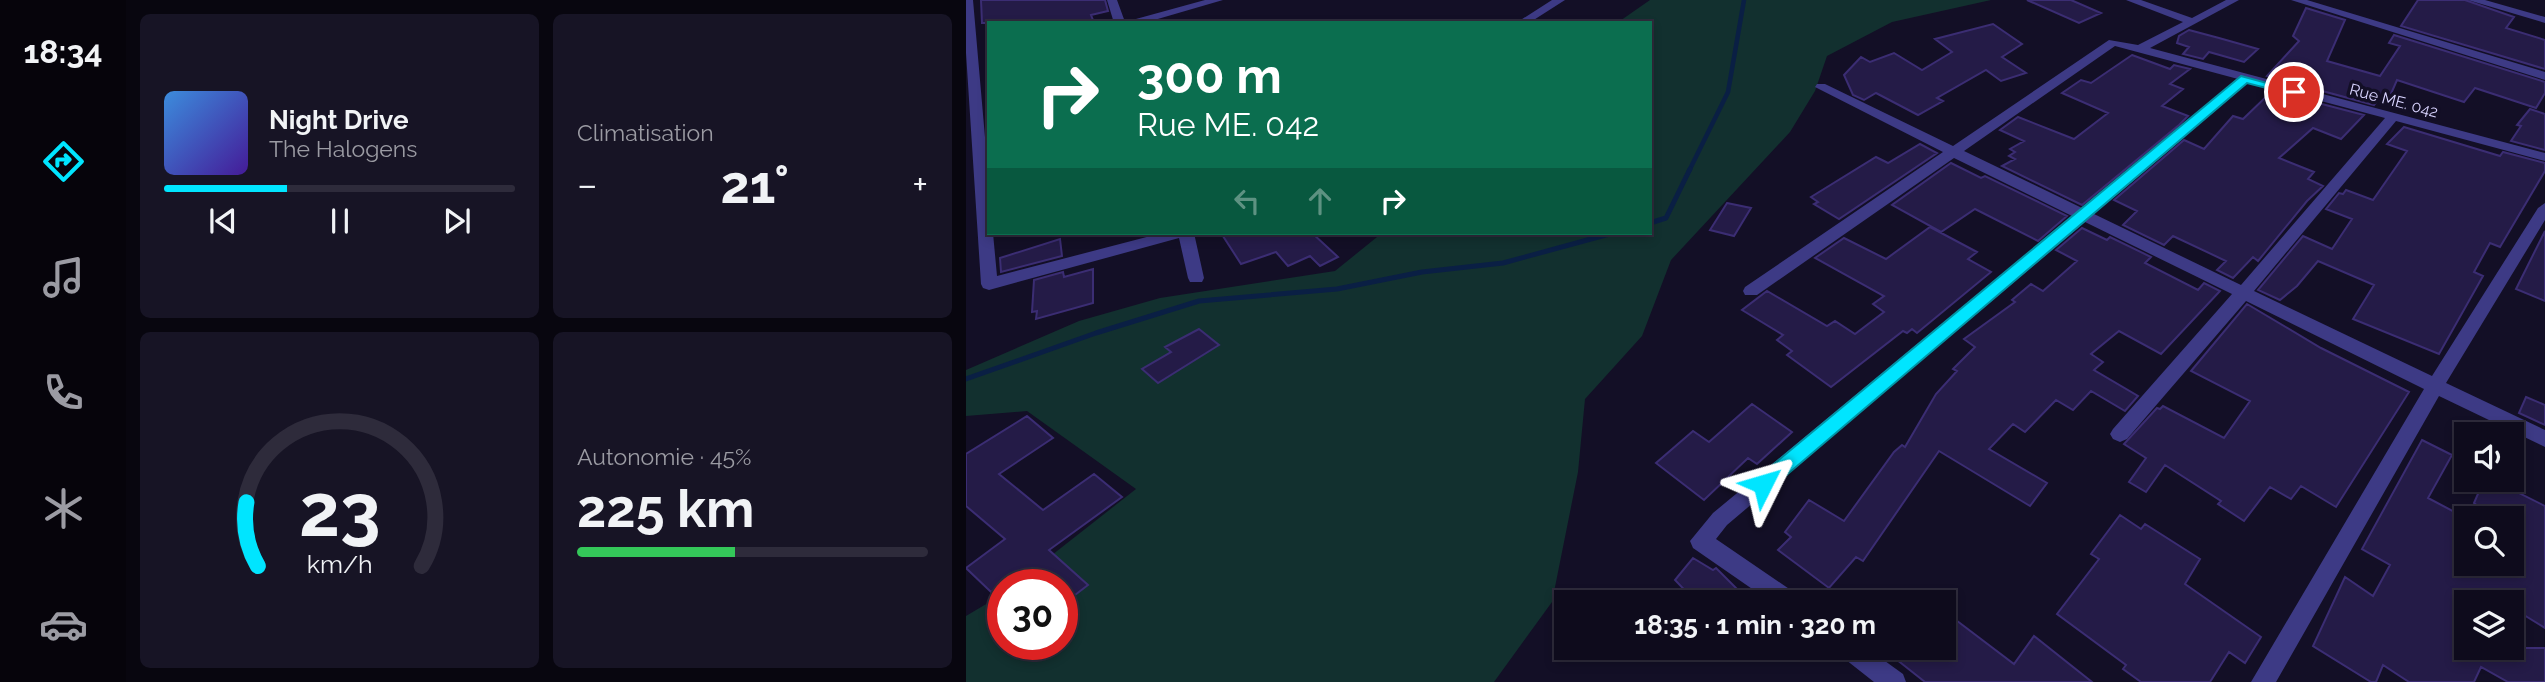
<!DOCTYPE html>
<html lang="fr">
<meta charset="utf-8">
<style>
:root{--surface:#0e0b1c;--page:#171425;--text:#f1f3f6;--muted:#9b9ba3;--line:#2e2b3b;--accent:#00e5ff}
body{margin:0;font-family:Raleway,sans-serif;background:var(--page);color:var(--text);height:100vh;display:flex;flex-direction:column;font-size:26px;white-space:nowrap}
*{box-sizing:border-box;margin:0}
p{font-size:23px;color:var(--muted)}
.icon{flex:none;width:38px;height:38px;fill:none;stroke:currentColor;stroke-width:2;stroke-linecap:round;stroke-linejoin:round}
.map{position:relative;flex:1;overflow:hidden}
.details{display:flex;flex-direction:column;gap:14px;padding:14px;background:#08060f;width:840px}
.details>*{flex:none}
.guide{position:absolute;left:21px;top:21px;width:665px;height:214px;border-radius:0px;box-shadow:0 4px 10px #0003,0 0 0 2px var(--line);background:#0b6e4f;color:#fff;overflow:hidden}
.tools{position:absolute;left:1488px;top:422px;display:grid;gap:14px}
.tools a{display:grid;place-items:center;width:70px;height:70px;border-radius:0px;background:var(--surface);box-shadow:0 4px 10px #0003,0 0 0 2px var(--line);font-size:35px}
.speed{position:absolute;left:21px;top:569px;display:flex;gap:14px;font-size:35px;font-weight:700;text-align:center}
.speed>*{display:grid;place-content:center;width:91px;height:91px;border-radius:50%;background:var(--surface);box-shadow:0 4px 10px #0003,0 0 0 2px var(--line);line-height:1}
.speed .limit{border:10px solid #d22;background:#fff;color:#111}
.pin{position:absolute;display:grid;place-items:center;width:60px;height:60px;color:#fff;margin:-30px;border:4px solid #fff;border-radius:50%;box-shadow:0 2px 7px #0007}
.me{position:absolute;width:77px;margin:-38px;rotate:50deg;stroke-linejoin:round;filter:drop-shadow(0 0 5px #0008)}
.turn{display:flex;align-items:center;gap:24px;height:147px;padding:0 35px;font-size:32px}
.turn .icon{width:91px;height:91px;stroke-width:2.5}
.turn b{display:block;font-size:49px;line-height:60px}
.lanes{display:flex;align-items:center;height:66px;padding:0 35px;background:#0003;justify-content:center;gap:35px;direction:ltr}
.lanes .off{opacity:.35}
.big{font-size:52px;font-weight:700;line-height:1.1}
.details .widget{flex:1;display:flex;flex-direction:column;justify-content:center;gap:10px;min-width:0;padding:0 24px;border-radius:10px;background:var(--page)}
.details .dial{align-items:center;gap:0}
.dial svg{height:182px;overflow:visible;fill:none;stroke:var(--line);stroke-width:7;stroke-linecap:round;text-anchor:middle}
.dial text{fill:var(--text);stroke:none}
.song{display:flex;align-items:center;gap:21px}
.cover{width:84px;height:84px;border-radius:10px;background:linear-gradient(135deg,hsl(210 70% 55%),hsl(260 70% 35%))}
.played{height:7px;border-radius:4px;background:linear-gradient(90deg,var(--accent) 35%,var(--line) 35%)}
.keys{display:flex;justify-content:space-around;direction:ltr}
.heat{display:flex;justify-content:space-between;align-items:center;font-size:38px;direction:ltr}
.charge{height:10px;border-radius:5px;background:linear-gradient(90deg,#34c759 45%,var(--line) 0)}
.details .tiles{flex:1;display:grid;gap:14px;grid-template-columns:repeat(2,1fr)}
.trip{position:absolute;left:588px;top:590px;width:402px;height:70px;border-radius:0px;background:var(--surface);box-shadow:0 4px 10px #0003,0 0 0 2px var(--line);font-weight:700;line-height:70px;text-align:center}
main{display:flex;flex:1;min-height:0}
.tabs{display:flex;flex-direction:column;width:126px;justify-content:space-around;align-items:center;background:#06040b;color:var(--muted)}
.tabs .icon{width:49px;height:49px}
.tabs .current{color:var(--accent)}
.tabs b{font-size:32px;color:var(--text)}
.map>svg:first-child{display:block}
</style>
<main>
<nav class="tabs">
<b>18:34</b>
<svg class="icon current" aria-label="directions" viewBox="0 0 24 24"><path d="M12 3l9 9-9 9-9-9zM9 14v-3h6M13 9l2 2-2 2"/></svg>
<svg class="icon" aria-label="music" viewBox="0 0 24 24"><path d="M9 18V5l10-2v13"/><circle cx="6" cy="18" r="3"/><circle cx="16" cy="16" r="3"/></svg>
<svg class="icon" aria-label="phone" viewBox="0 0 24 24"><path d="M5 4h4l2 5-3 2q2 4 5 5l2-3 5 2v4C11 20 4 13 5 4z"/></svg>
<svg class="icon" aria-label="climate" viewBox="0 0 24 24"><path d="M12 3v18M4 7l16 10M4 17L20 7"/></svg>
<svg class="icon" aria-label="car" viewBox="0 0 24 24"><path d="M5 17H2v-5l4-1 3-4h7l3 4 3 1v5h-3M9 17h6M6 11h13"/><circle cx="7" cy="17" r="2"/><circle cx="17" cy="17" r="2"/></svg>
</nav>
<section class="details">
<div class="tiles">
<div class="widget">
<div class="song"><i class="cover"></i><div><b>Night Drive</b><p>The Halogens</p></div></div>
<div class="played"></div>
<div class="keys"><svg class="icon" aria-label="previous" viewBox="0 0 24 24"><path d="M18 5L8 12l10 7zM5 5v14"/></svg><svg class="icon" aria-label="pause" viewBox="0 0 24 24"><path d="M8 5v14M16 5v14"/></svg><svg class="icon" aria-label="next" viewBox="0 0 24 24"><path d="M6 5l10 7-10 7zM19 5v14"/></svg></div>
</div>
<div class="widget"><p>Climatisation</p>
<div class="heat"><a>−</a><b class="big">21°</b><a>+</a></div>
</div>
<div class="widget dial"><svg viewBox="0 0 100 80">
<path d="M14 69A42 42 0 1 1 86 69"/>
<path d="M14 69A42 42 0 0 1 9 41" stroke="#00e5ff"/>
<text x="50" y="56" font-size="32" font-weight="700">23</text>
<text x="50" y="72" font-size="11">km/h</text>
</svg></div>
<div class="widget"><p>Autonomie · 45%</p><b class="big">225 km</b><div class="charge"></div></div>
</div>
</section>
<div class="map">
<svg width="1579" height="682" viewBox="0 0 1579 682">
<rect width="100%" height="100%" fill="#130f26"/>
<path fill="#12302f" d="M684,0h341l-99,22 -65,34 -12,35 -25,41 -119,128 -29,76 -57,63 -7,73 -26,130 -58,80h-528v-66l37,-22v50h59v-60h-47l121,-95 -109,-78 -61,5v-46l113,-49 81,-23 175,-27 47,-38h268v-210h-33z"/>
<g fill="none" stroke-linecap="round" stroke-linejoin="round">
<path stroke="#0a1f44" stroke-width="4.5" d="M723,171l39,-79 16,-92"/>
<path stroke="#0a1f44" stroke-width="5" d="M684,223l16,-5 24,-49
M0,379l130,-46 103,-32 138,-12 85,-17 81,-9 110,-30"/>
</g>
<path fill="#241b47" stroke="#3b2d73" stroke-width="2" d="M15,0h124l3,11 -17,4 2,5 -11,3h-100z
M1061,0h44l30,13 -22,10z
M1452,0h47l49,17 -8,11 39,12v29l-144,-43z
M1340,8l39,12 -18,41 53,15 20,-30 -11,-3 5,-8 151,47v11l-9,15 -61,-20 -11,14 -67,-22 -10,23 -9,-3 -4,5 -107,-29 32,-35 -6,-5z
M1027,24l29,20 -20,13 24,16 -25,8 -15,-11 -49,28 6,3 -25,14 -42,-22 -12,7 -11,-5 -9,-20 17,-18 9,5 24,-9 28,17 30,-18 -17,-13z
M1223,30l30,8 39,11 -14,13 -35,-10 -6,7 -20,-5 6,-7 -12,-4 2,-7z
M1166,55l38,14 4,-4 16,4 -20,15 13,5 -21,17 26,10 -9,9 -97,80 -80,-39 13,-7 -6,-3 6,-4 -5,-3 14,-8 -24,-11 18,-13 56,22 34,-26 -46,-20 19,-13 10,3z
M1306,91l92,24 -23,24 -28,-11 -34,30 35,14 -6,7 15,7 -16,15 -49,60 -5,-4 -20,21 -16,-8 9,-9 -53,-25 -9,9 -41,-20 14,-14 -23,-11 70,-60 20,9 29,-33 10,3z
M1564,109l15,5v36l-34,-9 10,-15 -4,-1z
M1438,127l96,29 3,-4 42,11v8l-45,76 -10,-4 -16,29 9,4 -44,78 -86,-35 21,-34 -56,-24 -21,25 -17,14 -22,-10 45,-54 29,13 20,-30 -26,-10 13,-16 4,1 3,-4 27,10 34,-49 -20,-7z
M954,144l17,9 -98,66 -25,-15 4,-2 -7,-5 65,-40 12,6z
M985,163l30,15 4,-2 82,40 -29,25 -63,-32 -34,23 -49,-27z
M761,203l24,5 -17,28 -24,-6z
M964,227l47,25 -9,7 23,13 -74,61 -5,-4 -5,4 -4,-2 -72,56 -44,-32 5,-4 -15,-11 6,-5 -41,-25 25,-19 60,35 8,-5 20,13 29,-22 -11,-8 11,-8 -69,-38 29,-20 42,21z
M1116,228l25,12 3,-3 41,20 -6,6 53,27 6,-7 16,8 -59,63 -42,-23 -28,23 12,8 -9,8 44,26 -13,15 -34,-20 -18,19 -17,-10 -31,32 -12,-8 -24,25 58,34 -17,23 -91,-55 -76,110 -7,-4 -27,31 -51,-38 13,-13 -6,-5 24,-32 35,21 50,-69 8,-7 3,2 31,-53 21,-23 -4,-2 22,-22 -11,-8 51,-37 -3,-2 19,-16 12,7 34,-30 -21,-11z
M1579,231v70l-29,-12z
M255,233h91l26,24 -18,9 -10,-10 -22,10 -12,-14 -35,12z
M94,239l2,17 -61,16 -1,-14z
M127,269v34l-57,16 1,-8 -5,1 2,-32 29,-8 1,5z
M1281,304l74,44 88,44 -73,115 -35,-21 -10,13 -21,-12 -26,34 -26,-17 3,-3 -56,-36 -19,27 -17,-10 17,-24 -22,-14 33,-36 3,1 3,-3 61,32 26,-37 -59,-30z
M233,329l20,16 -61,38 -16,-14 29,-17 -6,-5z
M1560,397l19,8v20l-26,-12z
M786,404l40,28 -35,32 -9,-6 -44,42 -48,-37 37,-32 16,11z
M61,416l26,22 -54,36 44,36 51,-36 28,23 -73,53 39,35 -26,20v-21h-59v15l-9,-9 -3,2 -25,-24 39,-29 -39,-33v-52z
M1456,440l30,15 -24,43 38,20v46h45v-46l-21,-2 -16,-13 10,-23h9l52,26v122l-34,-21v-5h-45v19l-12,27h91v34h-37l-27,-15 -7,15h-65l-26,-17 -7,17h-5l-58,-36 32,-69 28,19 17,-31 -28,-16z
M1154,515l21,14 4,-5 55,35 -15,25 76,53 -16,26 -16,-11 -19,30h-69l-18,-13 3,-4 -69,-51 42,-55 -8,-5z
M727,558l20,12 3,-2 34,34h-54l-21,-22z
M978,611l70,53 20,-28 58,46h-167l-43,-34h62z"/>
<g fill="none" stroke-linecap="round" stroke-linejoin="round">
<path fill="#3d3a85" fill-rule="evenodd" d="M0,0h7l16,183v50h4l4,43 165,-43h32l10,45 -2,4h-12l-2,-4 -9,-40 -190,52 -6,-2 -2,-4 -15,-231z
M141,0h10l8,22 80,-22h18l-79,23h-30z
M586,0h13l-36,23h-13z
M1160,0h15l51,18 34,-18h13l-89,48 395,105v8l-149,-40 -142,170 178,85 106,-168 7,-5v17l-99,163 99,47v17l-106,-51 -163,286h-25l173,-293 -178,-88 -119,138 -7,3 -7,-3 -3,-5 3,-5 119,-135 -147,-72 -358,303 -11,14 82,56 3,7h-30l-78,-54 -3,-7 23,-28 359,-297 -118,-58 -197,137h-12l-2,-4 2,-4 198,-135 -128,-65 2,-3h8l128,62 156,-106 29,5 45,-23zM1149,46l123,33 -156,129 -118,-57zM1283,82l136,36 -144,167 -147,-71z
M1325,0h16l238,72v8z
M1502,0h17l60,17v6z
M871,648h30l36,26 3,8h-32l-33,-26z"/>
</g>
<path fill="#00e5ff" stroke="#0095a6" stroke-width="2" d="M1275,76l59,16 -6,3 -47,-12 -477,406 -7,2 -6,-2 -3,-5 3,-6z"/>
<g text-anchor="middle" stroke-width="7" stroke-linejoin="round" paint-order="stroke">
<g font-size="16" fill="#d9d4ff" stroke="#130f26">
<text transform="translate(1428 100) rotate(15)" y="6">Rue ME. 042</text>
</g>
</g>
</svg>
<div class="tools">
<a><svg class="icon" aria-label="sound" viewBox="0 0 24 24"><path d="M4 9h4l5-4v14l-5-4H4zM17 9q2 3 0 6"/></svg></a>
<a><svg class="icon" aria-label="search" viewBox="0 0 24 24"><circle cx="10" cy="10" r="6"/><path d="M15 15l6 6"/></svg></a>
<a><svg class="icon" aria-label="layers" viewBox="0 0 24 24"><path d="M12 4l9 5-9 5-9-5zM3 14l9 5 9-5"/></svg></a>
</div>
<div class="speed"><div class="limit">30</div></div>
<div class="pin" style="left:1328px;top:92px;background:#d93025"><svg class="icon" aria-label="arrive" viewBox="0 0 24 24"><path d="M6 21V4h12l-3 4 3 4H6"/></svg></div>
<svg class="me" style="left:797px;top:484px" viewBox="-20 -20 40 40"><path d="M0-17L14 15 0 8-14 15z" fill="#00e5ff" stroke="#fff" stroke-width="4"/></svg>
<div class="trip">18:35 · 1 min · 320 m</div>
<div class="guide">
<div class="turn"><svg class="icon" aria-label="right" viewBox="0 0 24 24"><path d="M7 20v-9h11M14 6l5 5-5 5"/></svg><div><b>300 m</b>Rue ME. 042</div></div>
<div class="lanes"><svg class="icon off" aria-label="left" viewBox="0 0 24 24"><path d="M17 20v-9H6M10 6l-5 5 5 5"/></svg><svg class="icon off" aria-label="ahead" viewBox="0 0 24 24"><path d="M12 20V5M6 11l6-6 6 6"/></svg><svg class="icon" aria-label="right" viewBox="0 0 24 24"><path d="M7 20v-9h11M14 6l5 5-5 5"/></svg></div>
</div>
</div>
</main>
